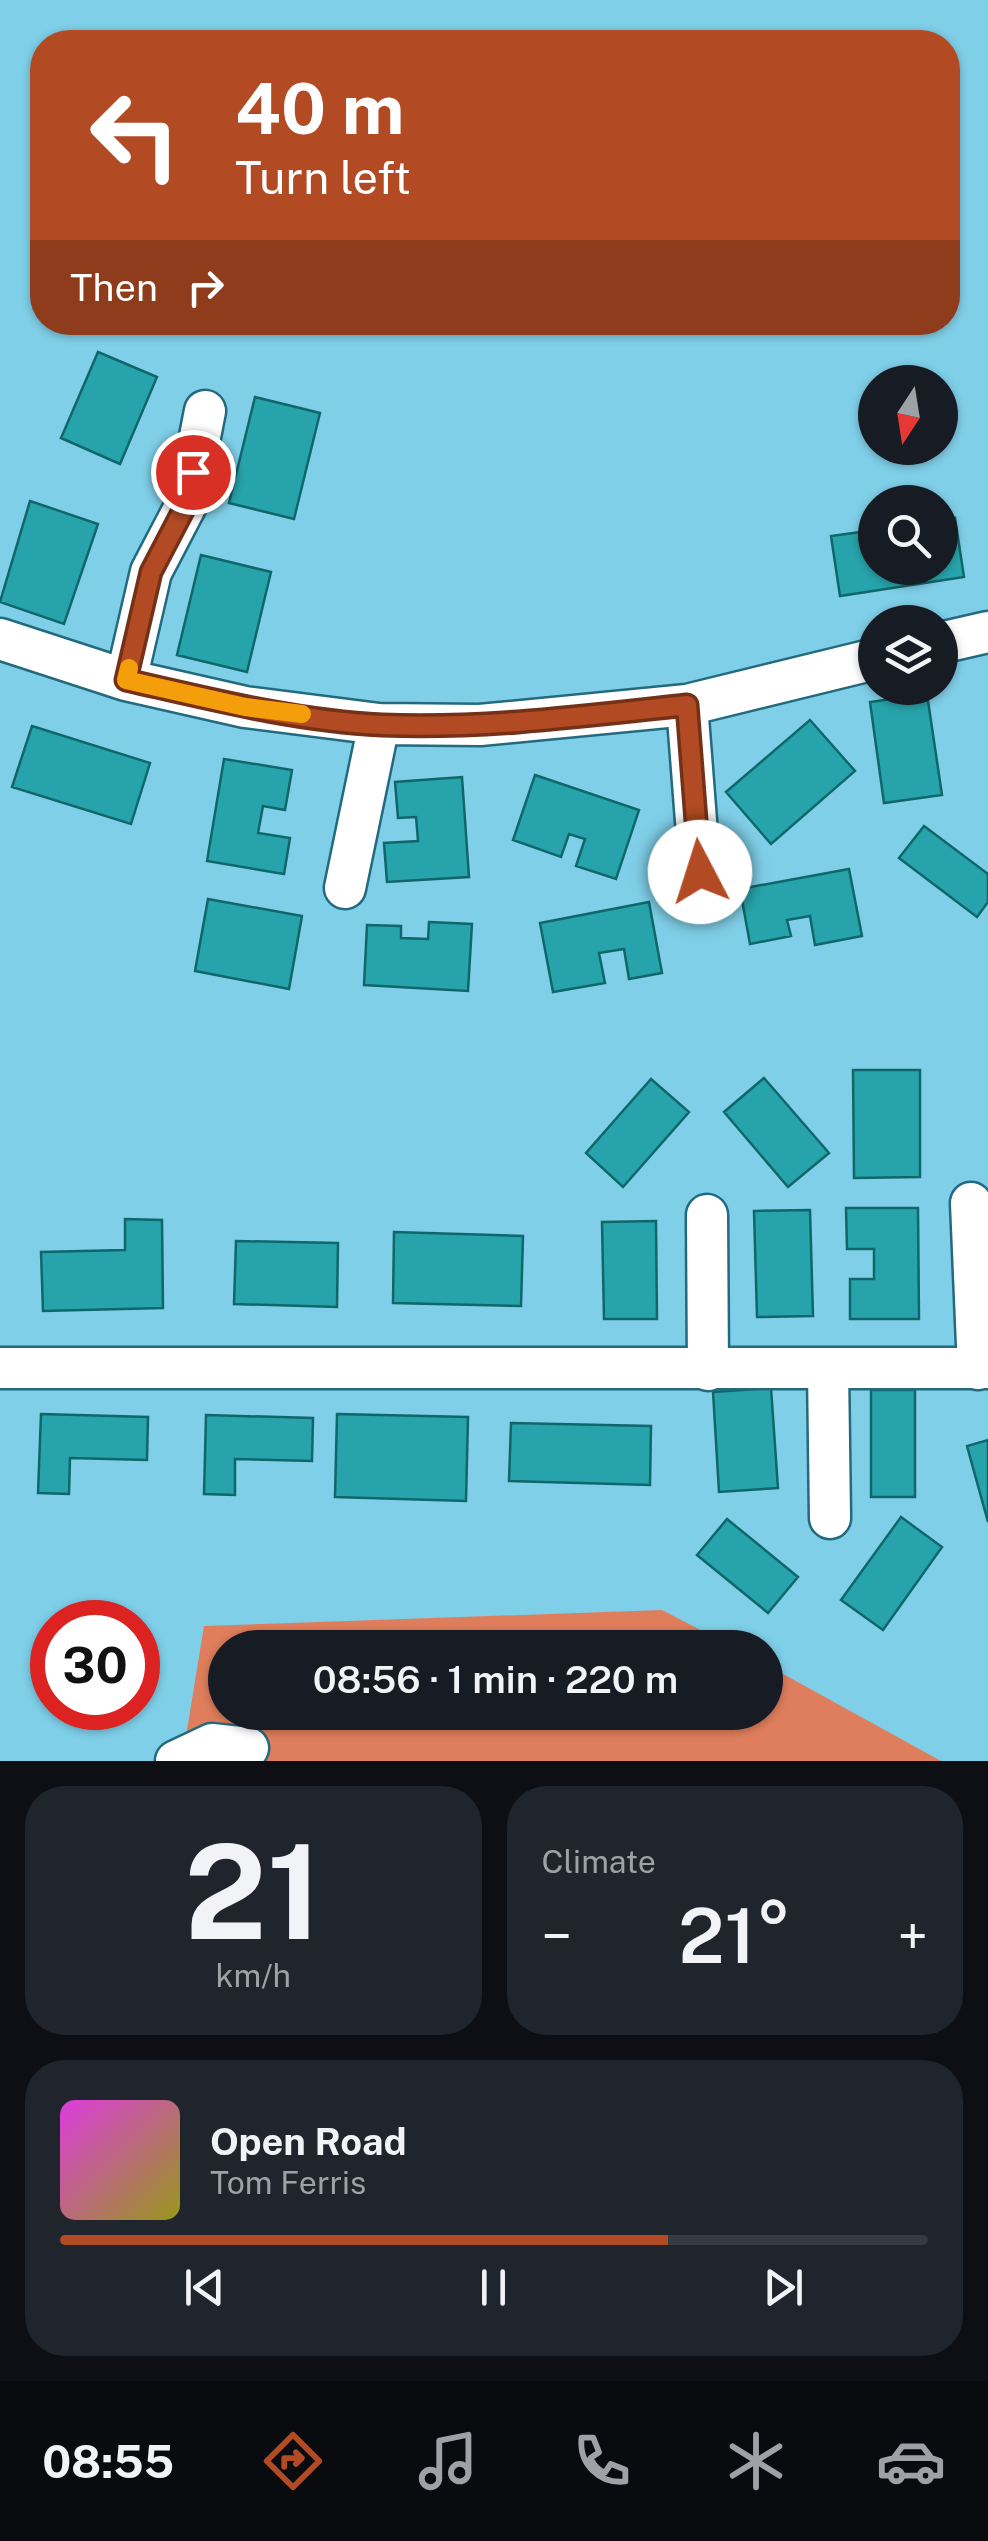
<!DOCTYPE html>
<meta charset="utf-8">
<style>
:root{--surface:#171b24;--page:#20242c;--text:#f1f3f6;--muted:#9ea1a6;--line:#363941;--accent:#b24b24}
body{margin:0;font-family:"Public Sans",sans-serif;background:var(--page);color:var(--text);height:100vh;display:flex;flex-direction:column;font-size:38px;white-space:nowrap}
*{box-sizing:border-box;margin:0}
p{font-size:32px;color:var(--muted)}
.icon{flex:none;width:55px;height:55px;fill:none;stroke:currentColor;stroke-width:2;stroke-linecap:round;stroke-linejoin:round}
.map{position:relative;height:1761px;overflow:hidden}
.panel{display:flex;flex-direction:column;gap:25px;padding:25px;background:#0d0f14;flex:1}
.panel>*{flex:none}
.banner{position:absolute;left:30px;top:30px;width:930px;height:305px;border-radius:40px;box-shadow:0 2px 8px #0004;background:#b24b24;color:#fff;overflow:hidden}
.needle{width:65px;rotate:192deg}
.tools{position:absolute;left:858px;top:365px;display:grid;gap:20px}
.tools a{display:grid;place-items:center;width:100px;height:100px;border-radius:50%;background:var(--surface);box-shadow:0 2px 8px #0004;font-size:50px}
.speed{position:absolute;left:30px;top:1600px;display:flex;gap:20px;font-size:50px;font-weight:700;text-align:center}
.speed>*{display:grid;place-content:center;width:130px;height:130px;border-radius:50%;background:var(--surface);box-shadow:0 2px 8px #0004;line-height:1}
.speed .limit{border:15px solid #d22;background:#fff;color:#111}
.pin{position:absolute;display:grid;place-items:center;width:85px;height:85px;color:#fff;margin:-42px;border:5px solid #fff;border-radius:50%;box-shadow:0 2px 10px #0007}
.me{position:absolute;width:110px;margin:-55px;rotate:355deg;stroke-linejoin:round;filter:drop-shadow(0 0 8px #0008)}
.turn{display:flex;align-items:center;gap:35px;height:210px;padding:0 40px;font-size:45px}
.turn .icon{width:130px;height:130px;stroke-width:2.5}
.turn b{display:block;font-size:70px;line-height:85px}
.then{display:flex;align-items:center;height:95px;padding:0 40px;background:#0003;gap:20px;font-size:38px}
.big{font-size:75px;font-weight:600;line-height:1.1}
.panel .card{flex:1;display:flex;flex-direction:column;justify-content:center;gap:15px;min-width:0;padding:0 35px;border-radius:40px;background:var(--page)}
.panel .dial{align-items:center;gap:0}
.dial b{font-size:130px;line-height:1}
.song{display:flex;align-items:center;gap:30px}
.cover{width:120px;height:120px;border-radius:15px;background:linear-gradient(135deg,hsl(300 70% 55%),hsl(60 70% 35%))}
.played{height:10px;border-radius:5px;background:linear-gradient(90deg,var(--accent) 70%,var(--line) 70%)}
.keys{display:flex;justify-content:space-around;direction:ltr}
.heat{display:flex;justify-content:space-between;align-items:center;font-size:55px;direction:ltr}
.panel .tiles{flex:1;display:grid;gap:25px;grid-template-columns:1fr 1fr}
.card:last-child{grid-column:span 2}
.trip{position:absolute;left:208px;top:1630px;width:575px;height:100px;border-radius:50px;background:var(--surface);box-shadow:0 2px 8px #0004;font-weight:600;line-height:100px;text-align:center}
.tabs{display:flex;height:160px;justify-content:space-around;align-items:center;background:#090b0e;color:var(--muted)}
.tabs .icon{width:70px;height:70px}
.tabs .selected{color:var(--accent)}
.tabs b{font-size:45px;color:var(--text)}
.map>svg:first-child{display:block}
</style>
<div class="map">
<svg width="988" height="1761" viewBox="0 0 988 1761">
<rect width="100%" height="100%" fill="#95daf0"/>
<path fill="#7fcfe8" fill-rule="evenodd" d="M0,0h988v1761h-988zM42,42h906v280h-906zM875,382h65v66h-65zM875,502h65v66h-65zM875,622h65v66h-65zM52,1622h86v86h-86zM225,1648h540v64h-540z"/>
<path fill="#df7e5c" d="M662,1610l71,37 -508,1v64h540v-48l176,97h-759l22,-135z"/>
<path fill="#27a4ab" stroke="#10676b" stroke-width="2.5" d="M98,352l59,25 -37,87 -59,-26z
M255,397l65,16 -26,106 -65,-16z
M30,501l68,23 -34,100 -64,-22z
M955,518l9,59 -124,19 -9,-60 44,-6v38h65v-48z
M201,555l70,17 -24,100 -70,-17z
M927,694l15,101 -58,8 -14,-101z
M810,720l45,51 -84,73 -45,-52z
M32,726l118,37 -19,61 -119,-37z
M224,759l68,11 -7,40 -22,-4 -5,27 32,5 -6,36 -77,-13z
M535,775l104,35 -23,69 -40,-13 9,-27 -16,-5 -8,23 -48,-17z
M462,777l7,100 -82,5 -3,-39 34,-2 -2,-24 -18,1 -3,-36z
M924,826l64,48v28l-11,15 -78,-59z
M849,869l13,67 -47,9 -5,-29 -23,4 4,16 -41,8 -10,-55z
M208,899l94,17 -13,73 -94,-18z
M649,902l13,71 -33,6 -5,-30 -25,4 6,30 -52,9 -13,-69z
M429,922l43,2 -4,67 -104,-6 3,-60 34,1v12l27,1z
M853,1070h67v107l-66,1z
M764,1078l65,75 -41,34 -64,-75z
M651,1079l38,33 -66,75 -37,-34z
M846,1208h72l1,111h-69v-40h24v-30h-27z
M810,1210l3,106 -56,1 -3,-106z
M125,1219l37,1 1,88 -120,3 -2,-59 84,-2z
M656,1221l1,98h-53l-2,-97z
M394,1232l129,4 -2,70 -128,-3z
M236,1241l102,2 -1,64 -103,-3z
M771,1388l7,100 -59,4 -6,-100z
M871,1390h44v107h-44z
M41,1414l107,3 -1,43 -77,-2 -1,36 -31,-1z
M337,1414l131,3 -2,84 -131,-4z
M206,1415l107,3 -1,43 -77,-2v36l-31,-1z
M511,1423l140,3 -1,59 -141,-4z
M988,1440v82l-21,-76z
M901,1517l41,30 -59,83 -42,-30z
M727,1519l71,58 -30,36 -71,-58z"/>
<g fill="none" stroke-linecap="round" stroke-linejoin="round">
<g stroke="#236a7e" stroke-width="45">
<path id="minor" d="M0,639l126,41 119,27 134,17 101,1 207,-20 188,-46
M940,643l48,-11
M126,680l25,-108 36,-69 18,-92
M687,705l13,167
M345,888l34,-164
M971,1203l7,166
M707,1215l1,155
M0,1368h988
M828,1369l2,149
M176,1761l36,-17 36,4"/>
</g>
<use href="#minor" stroke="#fff" stroke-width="40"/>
</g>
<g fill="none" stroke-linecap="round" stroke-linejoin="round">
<g stroke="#743117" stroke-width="25">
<path id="route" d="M193,472l-6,31 -36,69 -25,108c84,19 170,41 256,45 102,4 203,-9 305,-20l13,167"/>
</g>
<use href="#route" stroke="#b24b24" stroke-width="18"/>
<path stroke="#f59e0b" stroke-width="18" d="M129,668l-3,12 119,27 57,7"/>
</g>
</svg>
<div class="tools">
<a><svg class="needle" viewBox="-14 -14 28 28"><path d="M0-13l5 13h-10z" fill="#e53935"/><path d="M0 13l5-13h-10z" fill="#9ea1a6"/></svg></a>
<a><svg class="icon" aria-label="search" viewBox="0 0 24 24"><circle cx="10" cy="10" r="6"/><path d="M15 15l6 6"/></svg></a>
<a><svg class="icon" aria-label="layers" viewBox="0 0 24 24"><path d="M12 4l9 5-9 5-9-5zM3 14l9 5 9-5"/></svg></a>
</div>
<div class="speed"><div class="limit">30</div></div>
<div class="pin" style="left:193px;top:472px;background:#d93025"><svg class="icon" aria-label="arrive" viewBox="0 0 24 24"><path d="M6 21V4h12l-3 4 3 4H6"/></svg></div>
<svg class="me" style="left:700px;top:872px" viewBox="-20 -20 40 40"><circle r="19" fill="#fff"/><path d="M0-13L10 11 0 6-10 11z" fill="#b24b24"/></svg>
<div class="trip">08:56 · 1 min · 220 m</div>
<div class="banner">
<div class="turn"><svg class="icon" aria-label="left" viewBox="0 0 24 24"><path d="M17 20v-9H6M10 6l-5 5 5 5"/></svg><div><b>40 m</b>Turn left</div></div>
<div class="then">Then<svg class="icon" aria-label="right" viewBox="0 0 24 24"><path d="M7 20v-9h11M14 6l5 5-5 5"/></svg></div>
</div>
</div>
<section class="panel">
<div class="tiles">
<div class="card dial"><b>21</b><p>km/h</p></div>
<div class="card"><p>Climate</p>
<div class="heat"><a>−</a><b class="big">21°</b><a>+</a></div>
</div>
<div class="card">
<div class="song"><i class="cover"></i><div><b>Open Road</b><p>Tom Ferris</p></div></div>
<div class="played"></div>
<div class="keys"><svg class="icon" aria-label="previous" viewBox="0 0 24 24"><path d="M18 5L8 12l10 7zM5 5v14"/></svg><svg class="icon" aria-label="pause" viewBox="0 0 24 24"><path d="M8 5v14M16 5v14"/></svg><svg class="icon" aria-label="next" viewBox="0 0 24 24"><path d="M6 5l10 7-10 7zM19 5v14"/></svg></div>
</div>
</div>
</section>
<nav class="tabs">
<b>08:55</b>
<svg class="icon selected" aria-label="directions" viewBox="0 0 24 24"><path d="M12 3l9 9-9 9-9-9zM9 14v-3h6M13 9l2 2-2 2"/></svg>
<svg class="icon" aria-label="music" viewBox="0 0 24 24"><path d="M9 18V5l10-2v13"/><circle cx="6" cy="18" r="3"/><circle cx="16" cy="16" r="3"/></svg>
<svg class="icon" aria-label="phone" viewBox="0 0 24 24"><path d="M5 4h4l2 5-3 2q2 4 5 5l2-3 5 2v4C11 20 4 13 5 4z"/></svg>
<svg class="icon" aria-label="climate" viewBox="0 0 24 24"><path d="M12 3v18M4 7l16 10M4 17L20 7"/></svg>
<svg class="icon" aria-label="car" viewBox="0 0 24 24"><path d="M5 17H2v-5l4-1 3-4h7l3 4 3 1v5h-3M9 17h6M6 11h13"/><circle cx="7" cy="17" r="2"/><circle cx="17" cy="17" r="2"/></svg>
</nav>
